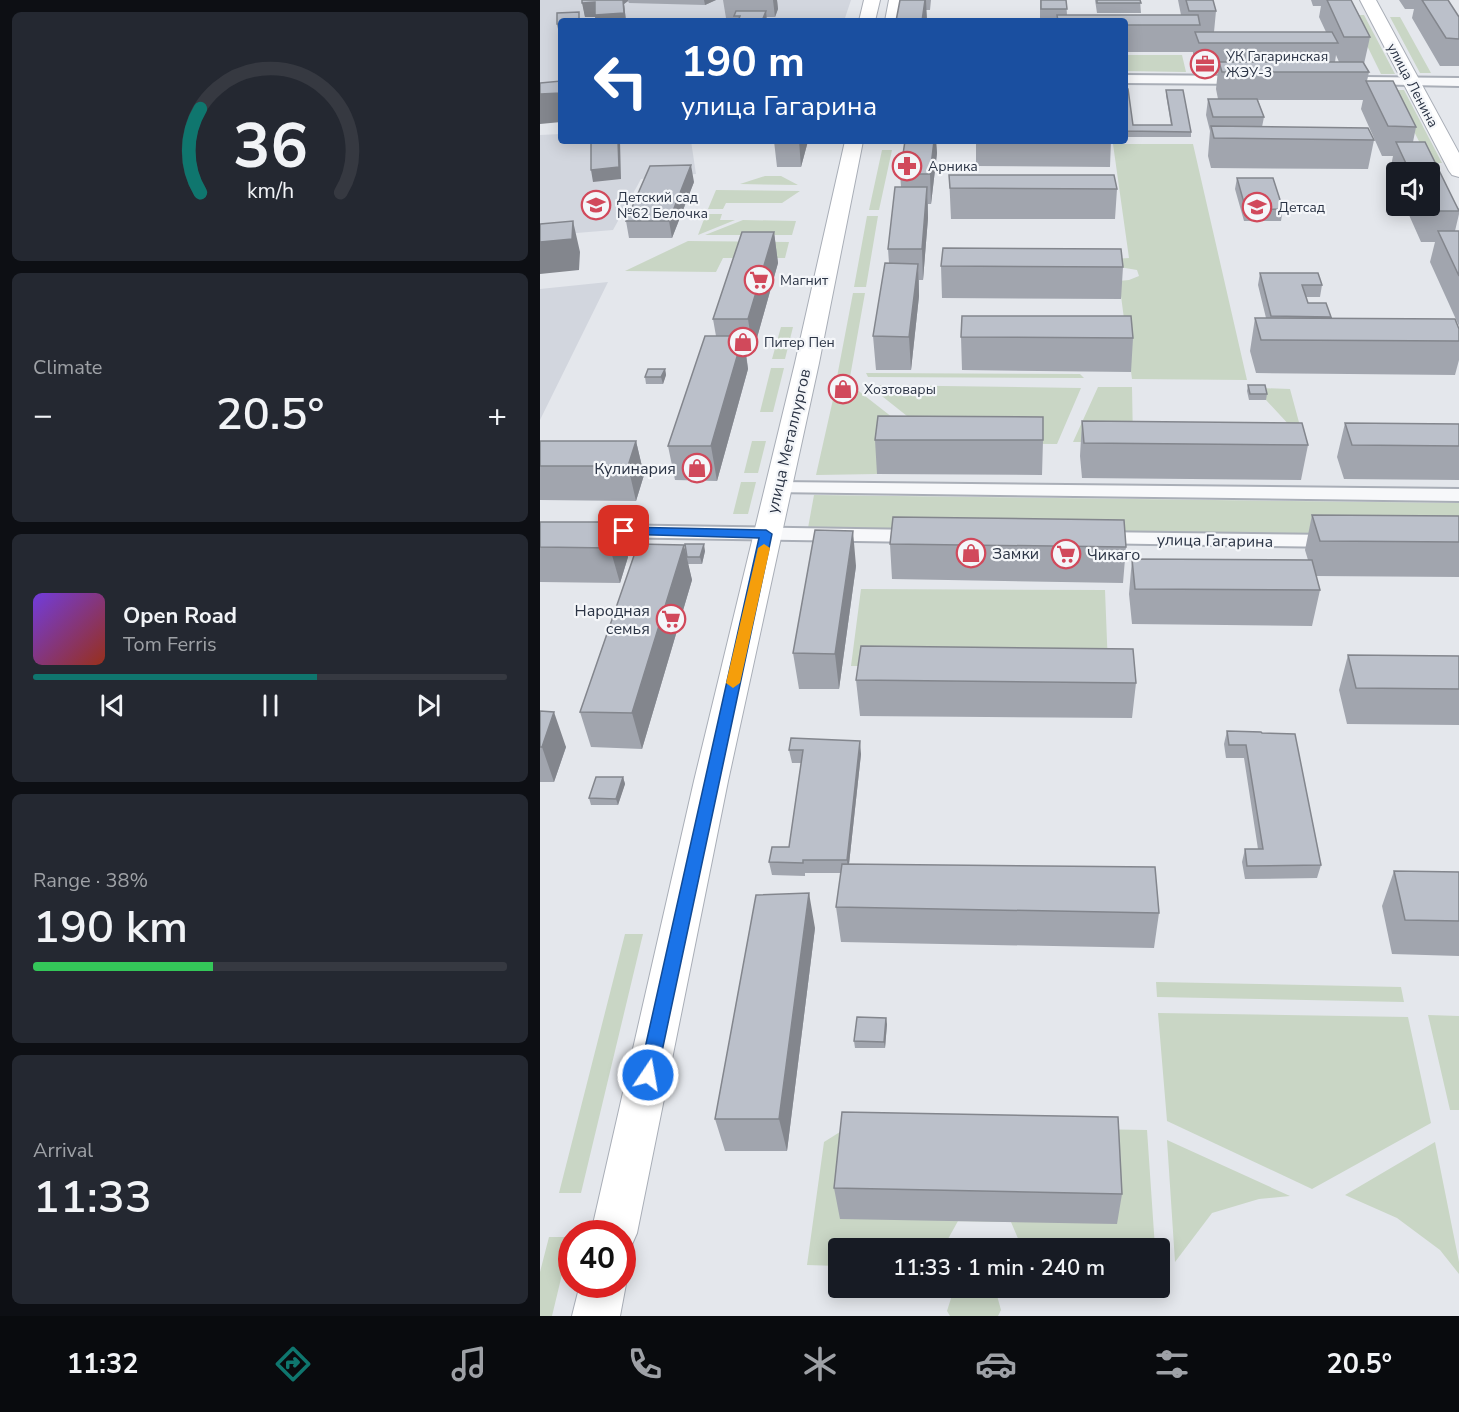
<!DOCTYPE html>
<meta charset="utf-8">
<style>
:root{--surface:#171b24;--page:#242831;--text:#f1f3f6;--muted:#9ea1a6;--line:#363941;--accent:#0f766e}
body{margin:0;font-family:"Nunito Sans",sans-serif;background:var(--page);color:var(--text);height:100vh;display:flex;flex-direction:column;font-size:22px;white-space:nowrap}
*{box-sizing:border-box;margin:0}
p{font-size:20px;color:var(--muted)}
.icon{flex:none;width:33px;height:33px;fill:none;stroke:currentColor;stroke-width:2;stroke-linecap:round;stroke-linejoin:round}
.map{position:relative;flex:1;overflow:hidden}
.side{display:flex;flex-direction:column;gap:12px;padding:12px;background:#0d0f14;width:540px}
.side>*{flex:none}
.banner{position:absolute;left:18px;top:18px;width:570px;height:126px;border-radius:6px;box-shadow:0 3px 15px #0003;background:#1a4fa0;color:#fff;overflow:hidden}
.controls{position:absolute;left:846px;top:162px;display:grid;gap:12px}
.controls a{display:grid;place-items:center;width:54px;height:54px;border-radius:6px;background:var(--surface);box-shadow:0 3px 15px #0003;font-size:30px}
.speed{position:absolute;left:18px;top:1220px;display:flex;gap:12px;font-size:30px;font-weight:700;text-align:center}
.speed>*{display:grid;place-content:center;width:78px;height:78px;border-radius:50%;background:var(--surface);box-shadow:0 3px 15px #0003;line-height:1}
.speed .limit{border:9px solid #d22;background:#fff;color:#111}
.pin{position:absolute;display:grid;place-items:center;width:51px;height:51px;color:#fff;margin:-26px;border-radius:12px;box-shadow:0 3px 9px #0006}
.me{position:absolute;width:66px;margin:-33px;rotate:12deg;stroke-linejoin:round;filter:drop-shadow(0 0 4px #0008)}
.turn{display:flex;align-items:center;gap:21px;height:126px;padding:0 24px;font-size:27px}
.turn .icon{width:78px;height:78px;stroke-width:2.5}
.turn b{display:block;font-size:42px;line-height:51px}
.big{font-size:45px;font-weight:600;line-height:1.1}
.side .card{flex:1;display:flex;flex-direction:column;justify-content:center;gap:9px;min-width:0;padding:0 21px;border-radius:9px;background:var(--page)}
.side .dial{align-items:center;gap:0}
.dial svg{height:156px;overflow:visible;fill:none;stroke:var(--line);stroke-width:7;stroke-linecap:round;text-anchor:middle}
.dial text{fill:var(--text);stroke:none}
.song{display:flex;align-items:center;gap:18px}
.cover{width:72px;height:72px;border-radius:9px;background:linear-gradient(135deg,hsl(260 70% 55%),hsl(10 70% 35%))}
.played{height:6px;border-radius:3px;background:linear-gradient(90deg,var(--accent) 60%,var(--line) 60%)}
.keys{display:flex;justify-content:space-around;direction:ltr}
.heat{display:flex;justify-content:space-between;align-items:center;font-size:33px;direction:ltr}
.charge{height:9px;border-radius:4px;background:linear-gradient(90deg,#34c759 38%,var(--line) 0)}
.trip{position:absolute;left:288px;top:1238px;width:342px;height:60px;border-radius:6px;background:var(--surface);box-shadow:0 3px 15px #0003;font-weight:600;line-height:60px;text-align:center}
.tab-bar{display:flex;height:96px;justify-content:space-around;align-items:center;background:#090b0e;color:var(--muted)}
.tab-bar .icon{width:42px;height:42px}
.tab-bar .selected{color:var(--accent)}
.tab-bar b{font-size:27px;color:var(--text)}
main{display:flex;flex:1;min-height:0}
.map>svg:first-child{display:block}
</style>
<main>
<section class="side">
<div class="card dial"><svg viewBox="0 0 100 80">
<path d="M14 69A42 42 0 1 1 86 69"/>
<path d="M14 69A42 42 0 0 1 14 26" stroke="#0f766e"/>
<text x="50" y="56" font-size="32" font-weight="700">36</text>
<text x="50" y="72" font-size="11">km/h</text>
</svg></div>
<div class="card"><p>Climate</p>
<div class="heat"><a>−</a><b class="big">20.5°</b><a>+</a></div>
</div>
<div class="card">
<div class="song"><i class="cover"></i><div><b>Open Road</b><p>Tom Ferris</p></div></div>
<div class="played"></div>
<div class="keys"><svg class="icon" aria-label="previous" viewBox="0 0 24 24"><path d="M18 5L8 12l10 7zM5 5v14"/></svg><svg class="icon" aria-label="pause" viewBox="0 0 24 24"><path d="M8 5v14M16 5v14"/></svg><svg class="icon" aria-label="next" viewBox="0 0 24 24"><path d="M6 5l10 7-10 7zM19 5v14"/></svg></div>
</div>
<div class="card"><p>Range · 38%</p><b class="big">190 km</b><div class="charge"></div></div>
<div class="card"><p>Arrival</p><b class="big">11:33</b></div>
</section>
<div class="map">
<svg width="919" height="1316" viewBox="0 0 919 1316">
<rect width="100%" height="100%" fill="#e4e7ec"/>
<path fill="#d2d6de" d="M0,0h311l-7,21h-283v64l-21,1z
M21,134v7h130l5,33 -55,5 -28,51 -73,6v-101z
M68,282l-68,138v-131z"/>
<path fill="#c9d6c5" d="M812,15h12l31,59h-14z
M850,17h10l31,56h-11z
M585,55h57l4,17 -61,-1z
M853,90h11l38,73h-12z
M573,144h80l54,236 -115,-1 -13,-98 10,-1 10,-4 -2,-6 -24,-4v-7l16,-1z
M342,150h10l-13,60h-10z
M225,176h16l17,9 -58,-1z
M176,190l84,1 -18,12h-56l-3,6h-15z
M166,214h16l-2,6h15l-37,15z
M327,216h11l-12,71h-12z
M203,220l53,1 -4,14h-87z
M148,241l101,1 -4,16h-62l-7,14 -91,-1z
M313,293h12l-15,84h-13z
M241,327h12l-8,32h-13z
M231,368h13l-11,44h-13z
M326,373l214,1 4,4 -216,-1z
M311,385l69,54 -43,35 -61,1 18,-80h15z
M328,385l213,3 -24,56 -116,-1z
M558,387h34l1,55h-60z
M721,388l29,1 14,52 -38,-41z
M212,441h14l-8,32h-14z
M201,482h15l-8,32h-15z
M274,495l645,8v33l-651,-8z
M321,589l244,1 3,77 -257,-1z
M85,934h18l-62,259h-22z
M616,982l245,5 3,15 -247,-5z
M618,1013l250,4 23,106 -119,66 -145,-68z
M888,1015l31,1v94h-9z
M311,1125l296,5 8,118h-133l-11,-26 -171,-3 118,2 -15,27h-105v18l-31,-1 17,-123z
M627,1140l123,56 -31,3 -47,14 -37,49z
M895,1142l24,120v12l-19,-24 -43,-32 -52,-23z
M9,1237h22l-19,79h-12v-44z
M420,1287h29l7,5 5,18 -3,6h-48l-3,-5 6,-19z
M498,1287h119l1,11 -116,-2z"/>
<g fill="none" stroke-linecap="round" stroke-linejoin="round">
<g stroke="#a9aeb7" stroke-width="4">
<path id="street" d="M585,75l123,1 6,4 -6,4 -123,-1z
M825,77l94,1v8l-98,-2 -2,-3 2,-3z
M238,482l681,7v12l-688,-9 -3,-4 3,-4z
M0,524l379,6 7,1 3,5 -3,5 -7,1 -379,-6z
M556,532l240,3 7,1 3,5 -3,5 -7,1 -247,-4 -3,-5 3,-5z"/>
</g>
<g stroke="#a9aeb7" stroke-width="2">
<path id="secondary" d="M324,0h16l-5,21h-16z
M349,0h16l-4,21h-16z
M820,0h16l83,153v24l-7,-2 -3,-4z
M305,141h18l-44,222 -91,418 -91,452 -7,16 -8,3v-19h-31l103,-452 101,-418z
M82,1275l4,9 -6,32h-48l8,-32h42z"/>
</g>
<use href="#street" fill="#f7f8fa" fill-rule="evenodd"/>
<use href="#secondary" fill="#fff" fill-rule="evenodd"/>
</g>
<path fill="#a1a5ae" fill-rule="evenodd" d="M42,0h134l-11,5 -76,-2 -1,-2 -4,3 2,17h-34l4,-2 -1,-2h-10z
M183,0h54l1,9 -3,8h-9l1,4h-32v-3h-9z
M360,0h31l-1,10h-4l1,11z
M500,0h26l1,15h114l-3,-15h35l3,11 -2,21h112l-7,-15 2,-11h-8l-2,-6h40l19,37 -6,27 5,8 -2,9 49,46 -3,15 46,67v5l-4,17h4v95l-29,-64 5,-20h-14l-16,-36h25v-34h-34v15l-6,-16 3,-15h-11l-21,-47 2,-9h-105l6,17 -2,10 112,13 -6,29 -157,-1 -3,-12 2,-25 -4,-16 2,-16h10l-2,-10 2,-19h-22l-3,-11v-7h-68v-31h-85zM796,55l3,7h-4z
M555,0h45l1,13h-44z
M859,0h49l11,17v49h-19l-28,-48 2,-9h-9z
M585,89l8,36h38l-5,-30v-5l25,42v5h-66z
M234,141h34l-7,26h-24z
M365,141h31l1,12 -6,51h-3v14l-5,62h-4v16l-8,74h-35l-3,-34 16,-73 -1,-14 13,-62 -1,-13z
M436,141h135l-1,26 -134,-1z
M409,175l168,14 -2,30h-164z
M697,178l46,31 -2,12h-37l-9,-32z
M154,182l-22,56h-43l-3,-17z
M234,232l4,31 -25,89h-7l2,17 -31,112 -42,-1 -7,-34 48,-110 -3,-17z
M401,266l182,1 -2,32 -179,-1z
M720,273l62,12 -2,12h-14l2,6 23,14v1l128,11v31l-4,15 -199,-2 -6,-22 5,-33h11l-8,-33z
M421,337l172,1 -2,34 -169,-2z
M125,369l1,6 -3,9h-17l-1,-7z
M311,385l-1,10h-16l-1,-7z
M708,385l19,9 -1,6h-17l-2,-9z
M542,421l226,24 -7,35 -219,-2 -2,-22z
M805,423l114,1v56l-115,-1 -7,-22z
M335,440h168l-1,35 -165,-1z
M0,441h96l8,34 -8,26 -96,-1z
M772,515l147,1v61l-143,-1 4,14 -8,36 -180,-2 -3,-30 3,-35 176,1 -3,-10z
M0,522h79l9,35 -8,26 -80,-1z
M98,544l67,7 -3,13h-14l4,16 -50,169 -51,-2 -11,-35z
M350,544l236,3 -3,36 -231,-4z
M316,566l-17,123h-40l-6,-36z
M808,655l111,1v69l-112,-1 -8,-34z
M316,680l280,3 -4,35 -272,-2z
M0,711l26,36 -12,35h-14z
M687,731l34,1 60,133 -4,13 -72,1 -3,-17 3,-13h13l-14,-91h-18l-2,-14z
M251,738l70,16 -12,110 310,49 -5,35 -313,-6 -5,-35 5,-34h-36v3l-33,-1 -3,-13 20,-15 12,-84h-9l-3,-13z
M83,777l2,7 -7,21h-27l-2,-7z
M854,871l65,1v84l-67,-2 -10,-48z
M275,928l-28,223h-62l-10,-32z
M347,1024l-2,24h-30l-1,-7z
M294,1188l288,6 -5,30 -277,-5z"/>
<path fill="#83868d" d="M82,0h6v1l-4,3 2,17h-30l-1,-4h-10l-3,-14z
M164,0h12l-11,5z
M233,0h4l1,9 -3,8z
M385,0h1l1,21h-5z
M226,11l1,10h-5z
M17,24h4v5h-3z
M21,93v29l-21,2v-30z
M78,141h2l1,38 -28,3 -2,-12z
M259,141h9l-7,26z
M394,141h2l1,12 -6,51 -1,-30z
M151,165l3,17 -22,56 -3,-17z
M387,187l1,31 -5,62 -1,-31z
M33,221l7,31 -1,18 -39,4v-32z
M234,232l4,31 -25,89 -5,-33z
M378,264l1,32 -8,74 -2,-33z
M203,336l5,33 -31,112 -6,-35z
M125,369l1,6 -3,9 -2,-7z
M311,378v7l-1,10 -1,-7z
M96,441l8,34 -8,26 -8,-35z
M79,522l9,35 -8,26 -10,-35z
M313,531l3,35 -17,123 -4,-35z
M164,544l1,7 -3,13 -2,-7z
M144,545l8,35 -50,169 -10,-36z
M14,712l12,35 -12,35 -12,-35z
M320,741l1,13 -13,119 -1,-13z
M83,777l2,7 -7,21 -2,-6z
M269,893l6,35 -28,223 -8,-32z
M346,1018l1,6 -2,24 -1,-6z"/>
<path fill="#bbc0ca" stroke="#83868d" stroke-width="1.5" d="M42,0h41l1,13 -29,2v-13l-13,1z
M360,0h25l-3,21h-26z
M501,0h25l1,9h-26z
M557,0h43l1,3h-44z
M646,0h27l3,11h-27z
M787,0h24l19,37h-26z
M882,0h26l11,17v22l-13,-1z
M196,11h30l-4,10h-24l2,-5h-6z
M39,12v9h-18v3h-4v-11z
M517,15h141l2,10h-75v-4h-67z
M84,17l1,4h-33v-1z
M655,32h137l6,11h-139z
M679,62h144l6,10h-147z
M21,81v12l-21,1v-11z
M826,81h27l23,46 -28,-1z
M585,89h3l5,36h39l-6,-35h17l8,42 -66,-1z
M668,99h49l7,18h-51z
M671,126l157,2 6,12 -160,-2z
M51,141h27l1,26 -28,3z
M365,141h29l-4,33h-30z
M856,142h29l34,69h-31l-2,-5h4v-34h-20z
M151,165l-22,56h-43l24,-55z
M409,175h165l3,14 -167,-1z
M697,178h36l10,31 -37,1z
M355,187h32l-5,62h-34z
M33,221l-1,18 -32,3v-18z
M898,231h21v45z
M202,232h32l-26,87h-35z
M403,248l178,1 2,18 -182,-1z
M345,263l33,1 -9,73 -36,-1z
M720,273h58l4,12h-20l6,18h18l5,14 -60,-1z
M422,316h169l2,22 -172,-1z
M715,318l200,1 4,10v12l-198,-1z
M165,336h38l-32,110h-43z
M108,369h17l-4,8h-16z
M295,378h16l-2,10h-16z
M708,385h17l2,9h-17z
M338,416l165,1v23h-168z
M542,421l220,2 6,22 -224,-2z
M805,423l114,1v22l-107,-1z
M0,441h96l-8,25h-88z
M772,515l147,1v26l-139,-1z
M353,517l231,3 2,27 -236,-3z
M0,522h79l-9,26 -70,-1z
M275,530l38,1 -18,123 -42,-1z
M98,544l46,1 -52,168 -52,-1z
M145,544h19l-4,13h-13z
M592,559l180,1 8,30 -185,-1z
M321,646l272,3 3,34 -280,-3z
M808,655l111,1v33l-103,-1z
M0,711l14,1 -12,35h-2z
M687,731l34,1 1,1 33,1 26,131 -74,1 -2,-17h18l-17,-104h-17z
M251,738l69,3 -13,119h-44v3l-34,-1 3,-15h17l14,-97h-14z
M56,777h27l-7,22 -27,-1z
M302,864l313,3 4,46 -323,-6z
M854,871l65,1v49l-54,-1z
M269,893l-30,226h-64l41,-224z
M317,1017l29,1 -2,24 -30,-1z
M302,1112l276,5 4,77 -288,-6z"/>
<path fill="#1a73e8" stroke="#114b97" stroke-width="1.5" d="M84,527l142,3 6,4 -115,541 -2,6 -7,2 -6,-2 -3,-6 120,-537 -139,-4 -2,-3 2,-3z"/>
<path fill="#f59e0b" d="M224,544l6,4 -30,135 -7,5 -7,-5 32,-135z"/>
<defs>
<g id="office-ring" transform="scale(1.5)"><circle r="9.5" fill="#f4f6f9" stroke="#d1495b" stroke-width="1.5"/><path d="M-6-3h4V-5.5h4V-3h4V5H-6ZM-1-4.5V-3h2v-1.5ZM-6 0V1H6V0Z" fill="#d1495b"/></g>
<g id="pharmacy-ring" transform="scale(1.5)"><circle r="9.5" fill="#f4f6f9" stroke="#d1495b" stroke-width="1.5"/><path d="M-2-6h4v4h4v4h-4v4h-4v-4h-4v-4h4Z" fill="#d1495b"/></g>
<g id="school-ring" transform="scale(1.5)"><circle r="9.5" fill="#f4f6f9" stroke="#d1495b" stroke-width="1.5"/><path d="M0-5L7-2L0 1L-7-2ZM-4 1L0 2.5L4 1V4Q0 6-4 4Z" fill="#d1495b"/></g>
<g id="supermarket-ring" transform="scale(1.5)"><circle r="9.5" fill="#f4f6f9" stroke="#d1495b" stroke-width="1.5"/><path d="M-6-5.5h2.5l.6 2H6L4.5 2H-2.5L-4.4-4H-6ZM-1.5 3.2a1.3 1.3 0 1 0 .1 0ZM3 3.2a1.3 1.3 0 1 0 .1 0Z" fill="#d1495b"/></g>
<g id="shop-ring" transform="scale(1.5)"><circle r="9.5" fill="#f4f6f9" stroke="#d1495b" stroke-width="1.5"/><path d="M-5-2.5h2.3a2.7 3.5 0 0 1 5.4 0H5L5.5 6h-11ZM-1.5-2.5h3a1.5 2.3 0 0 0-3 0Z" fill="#d1495b"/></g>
</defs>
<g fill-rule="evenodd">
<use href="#office-ring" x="665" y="64"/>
<use href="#pharmacy-ring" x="367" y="166"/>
<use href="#school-ring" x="56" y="205"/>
<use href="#school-ring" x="717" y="207"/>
<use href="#supermarket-ring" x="219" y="280"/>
<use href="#shop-ring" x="203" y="342"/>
<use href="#shop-ring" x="303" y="389"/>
<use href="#shop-ring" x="157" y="468"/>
<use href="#shop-ring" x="431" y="553"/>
<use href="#supermarket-ring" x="526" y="554"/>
<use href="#supermarket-ring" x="131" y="619"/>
</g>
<g text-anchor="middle" stroke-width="4.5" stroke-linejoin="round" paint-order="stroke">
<g font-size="14" fill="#2b3445" stroke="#f4f6f9" text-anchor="start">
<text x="686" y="61">УК Гагаринская<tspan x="686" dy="16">ЖЭУ-3</tspan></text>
<text x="388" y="171">Арника</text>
<text x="77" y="202">Детский сад<tspan x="77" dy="16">№62 Белочка</tspan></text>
<text x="738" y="212">Детсад</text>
<text x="240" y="285">Магнит</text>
<text x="224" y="347">Питер Пен</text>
<text x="324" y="394">Хозтовары</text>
</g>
<g font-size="14" fill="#2b3445" stroke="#f4f6f9">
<text transform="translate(873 85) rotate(62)" y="5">улица Ленина</text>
</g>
<g font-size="16" fill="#2b3445" stroke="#f4f6f9">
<text transform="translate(248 441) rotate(-77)" y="6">улица Металлургов</text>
<text transform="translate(675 540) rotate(1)" y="6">улица Гагарина</text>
</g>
<g font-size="16" fill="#2b3445" stroke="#f4f6f9" text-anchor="end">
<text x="136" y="474">Кулинария</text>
<text x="452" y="559" text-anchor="start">Замки</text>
<text x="547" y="560" text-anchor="start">Чикаго</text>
<text x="110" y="616">Народная<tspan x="110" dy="18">семья</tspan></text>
</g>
</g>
</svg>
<div class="controls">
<a><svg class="icon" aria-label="sound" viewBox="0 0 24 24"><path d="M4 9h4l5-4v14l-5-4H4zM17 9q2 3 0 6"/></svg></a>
</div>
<div class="speed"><div class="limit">40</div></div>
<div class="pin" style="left:84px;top:531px;background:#d93025"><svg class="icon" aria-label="arrive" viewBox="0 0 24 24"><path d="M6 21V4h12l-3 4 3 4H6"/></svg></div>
<svg class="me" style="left:108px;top:1075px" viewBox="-20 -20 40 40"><circle r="17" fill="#1a73e8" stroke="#fff" stroke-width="3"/><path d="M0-11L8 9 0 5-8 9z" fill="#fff"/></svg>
<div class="trip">11:33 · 1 min · 240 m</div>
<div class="banner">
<div class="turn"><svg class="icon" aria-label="left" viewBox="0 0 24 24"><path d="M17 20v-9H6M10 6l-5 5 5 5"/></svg><div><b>190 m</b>улица Гагарина</div></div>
</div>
</div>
</main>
<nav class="tab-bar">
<b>11:32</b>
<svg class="icon selected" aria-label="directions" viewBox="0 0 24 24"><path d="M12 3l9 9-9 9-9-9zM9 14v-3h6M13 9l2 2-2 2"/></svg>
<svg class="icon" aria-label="music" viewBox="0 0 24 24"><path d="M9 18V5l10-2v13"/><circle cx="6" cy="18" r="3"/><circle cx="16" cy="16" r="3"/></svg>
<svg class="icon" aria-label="phone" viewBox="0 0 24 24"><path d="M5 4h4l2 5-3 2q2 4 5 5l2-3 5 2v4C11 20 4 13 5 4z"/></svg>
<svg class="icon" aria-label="climate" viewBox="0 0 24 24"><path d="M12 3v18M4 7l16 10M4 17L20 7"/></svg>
<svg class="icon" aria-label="car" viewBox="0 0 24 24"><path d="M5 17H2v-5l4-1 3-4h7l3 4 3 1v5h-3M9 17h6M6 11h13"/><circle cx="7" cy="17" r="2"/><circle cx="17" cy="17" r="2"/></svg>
<svg class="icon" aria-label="filters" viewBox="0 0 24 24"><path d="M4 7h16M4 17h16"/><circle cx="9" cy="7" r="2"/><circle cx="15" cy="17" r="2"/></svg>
<b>20.5°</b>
</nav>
